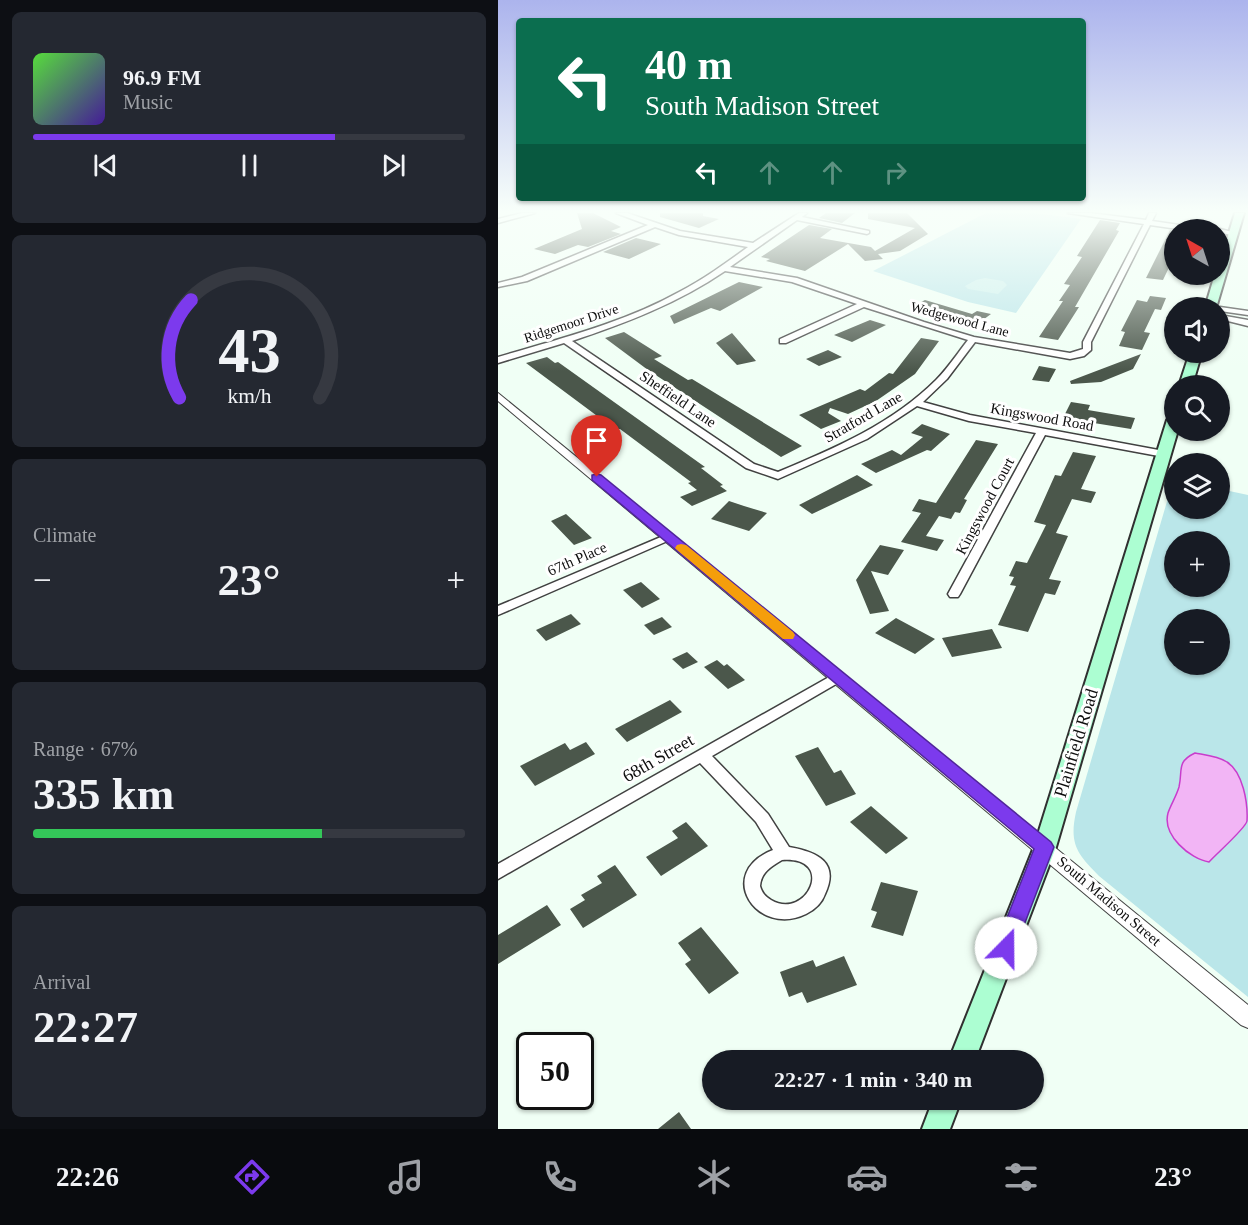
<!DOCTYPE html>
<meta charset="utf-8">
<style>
:root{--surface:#171b24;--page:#242831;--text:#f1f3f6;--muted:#9ea1a6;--line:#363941;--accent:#7c3aed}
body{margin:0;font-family:Georgia,serif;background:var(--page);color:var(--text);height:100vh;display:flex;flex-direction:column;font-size:22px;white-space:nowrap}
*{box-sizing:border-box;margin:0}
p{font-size:20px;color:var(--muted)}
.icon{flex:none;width:33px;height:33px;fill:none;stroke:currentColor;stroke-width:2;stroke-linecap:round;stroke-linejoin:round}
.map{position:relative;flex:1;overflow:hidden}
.details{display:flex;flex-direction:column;gap:12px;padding:12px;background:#0d0f14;width:498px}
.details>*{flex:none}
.banner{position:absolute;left:18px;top:18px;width:570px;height:183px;border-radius:6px;box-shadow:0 2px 4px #0004;background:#0b6e4f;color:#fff;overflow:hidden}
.needle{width:39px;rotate:321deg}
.buttons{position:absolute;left:666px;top:219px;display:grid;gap:12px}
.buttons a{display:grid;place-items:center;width:66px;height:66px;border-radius:50%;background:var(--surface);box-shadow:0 2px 4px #0004;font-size:30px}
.speed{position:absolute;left:18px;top:1032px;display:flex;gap:12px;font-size:30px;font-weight:700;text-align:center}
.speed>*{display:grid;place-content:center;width:78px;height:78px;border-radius:50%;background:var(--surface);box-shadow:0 2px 4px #0004;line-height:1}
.speed .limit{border:3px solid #111;border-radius:9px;background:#fff;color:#111}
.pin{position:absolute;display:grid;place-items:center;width:51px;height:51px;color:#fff;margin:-62px -26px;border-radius:50% 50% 50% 0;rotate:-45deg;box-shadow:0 0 6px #0007}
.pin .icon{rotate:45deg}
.me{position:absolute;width:66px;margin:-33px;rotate:22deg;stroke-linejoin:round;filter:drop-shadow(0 0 4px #0008)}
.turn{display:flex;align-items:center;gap:21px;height:126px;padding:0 30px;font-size:27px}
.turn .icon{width:78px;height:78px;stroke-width:2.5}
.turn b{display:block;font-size:42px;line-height:51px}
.lanes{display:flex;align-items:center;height:57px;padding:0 30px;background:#0003;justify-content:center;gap:30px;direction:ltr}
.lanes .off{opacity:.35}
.big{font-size:45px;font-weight:700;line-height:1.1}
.details .card{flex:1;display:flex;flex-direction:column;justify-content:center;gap:9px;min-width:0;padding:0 21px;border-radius:9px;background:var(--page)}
.details .dial{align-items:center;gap:0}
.dial svg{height:156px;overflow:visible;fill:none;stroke:var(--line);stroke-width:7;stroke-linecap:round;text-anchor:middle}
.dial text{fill:var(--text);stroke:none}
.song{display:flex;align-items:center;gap:18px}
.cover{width:72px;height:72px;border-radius:9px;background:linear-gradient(135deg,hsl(110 70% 55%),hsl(260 70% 35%))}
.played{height:6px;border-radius:3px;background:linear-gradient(90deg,var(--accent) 70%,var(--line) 70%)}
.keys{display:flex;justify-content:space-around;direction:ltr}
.heat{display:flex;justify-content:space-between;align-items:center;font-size:33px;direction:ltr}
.charge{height:9px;border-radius:4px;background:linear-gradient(90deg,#34c759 67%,var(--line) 0)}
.trip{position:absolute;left:204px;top:1050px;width:342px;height:60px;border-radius:30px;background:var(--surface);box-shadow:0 2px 4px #0004;font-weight:700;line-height:60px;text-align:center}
.menu{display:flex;height:96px;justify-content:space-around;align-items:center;background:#090b0e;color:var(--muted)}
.menu .icon{width:42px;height:42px}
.menu .current{color:var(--accent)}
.menu b{font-size:27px;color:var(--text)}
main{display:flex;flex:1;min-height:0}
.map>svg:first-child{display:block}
</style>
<main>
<section class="details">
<div class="card">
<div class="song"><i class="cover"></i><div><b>96.9 FM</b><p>Music</p></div></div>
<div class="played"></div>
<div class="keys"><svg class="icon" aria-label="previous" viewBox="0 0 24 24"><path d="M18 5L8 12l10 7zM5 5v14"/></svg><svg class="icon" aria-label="pause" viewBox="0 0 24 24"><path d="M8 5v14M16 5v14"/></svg><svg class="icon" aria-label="next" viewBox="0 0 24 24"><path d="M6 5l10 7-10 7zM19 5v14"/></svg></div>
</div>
<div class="card dial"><svg viewBox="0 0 100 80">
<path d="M14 69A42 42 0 1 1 86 69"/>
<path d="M14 69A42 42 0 0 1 20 19" stroke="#7c3aed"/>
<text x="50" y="56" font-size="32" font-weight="700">43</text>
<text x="50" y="72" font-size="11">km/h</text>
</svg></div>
<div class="card"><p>Climate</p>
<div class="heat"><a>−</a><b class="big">23°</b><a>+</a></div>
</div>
<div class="card"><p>Range · 67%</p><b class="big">335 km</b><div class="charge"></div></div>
<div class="card"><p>Arrival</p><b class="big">22:27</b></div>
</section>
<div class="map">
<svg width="750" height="1129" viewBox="0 0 750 1129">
<rect width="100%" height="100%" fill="#f0fff5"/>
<path fill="#bae6e9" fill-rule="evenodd" d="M488,213h49l46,6 -65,94 -48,-11 -95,-31z
M675,481l1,27h46v-19l28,6v502l-149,-121c-22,-22 -30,-32 -23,-64zM676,542h46v44h-46zM676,620h46v44h-46z"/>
<path fill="#cbf0ed" d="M487,278l18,3 4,4 -9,9 -30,-5 -3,-3 11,-6z"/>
<path fill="#f2b5f5" stroke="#c83dcc" stroke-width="1.5" d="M697,753c11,2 23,3 32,9 16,10 21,41 20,59 -1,7 -31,33 -38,41 -19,-3 -47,-27 -41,-49 3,-9 8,-16 11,-26 4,-17 -3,-25 16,-34z"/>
<path fill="#4b574b" d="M79,213h16l28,14 -10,4 10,3 -33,13 -10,-2 -23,9 -21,-5 48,-20z
M162,213h43v3l16,3 -20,9 -39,-11z
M328,213h29l-13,10 -23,-5z
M370,213h39l21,21 -28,17 -22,3 5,5 -18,2 -17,-17 -43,27 -39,-10 4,-2 -9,-2 48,-32 23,4 -12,9 51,9 4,4 40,-23 -47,-9z
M602,220l20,3 -4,7 3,1 -44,76h4l-21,33 -19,-3 24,-36h-4l11,-16 -6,-1 18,-27 -5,-1z
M672,230l4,1v26l-11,23 -17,-2z
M138,238l25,6 -32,15 -26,-7z
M241,282l24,5 -43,24 -9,-3 -37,16 -4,-8z
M652,296l16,2 -5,12 -6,-1 -11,23 6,1 -8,17 -23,-4 6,-14 -4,-1 16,-31 10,2z
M427,300l47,14 5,-3 14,3 -15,11 -65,-18z
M372,320l16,5 -34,17 -18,-7z
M126,332l38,24 -8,3 34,21 4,-1 110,67 -21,11 -133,-87 -43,-32z
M234,333l24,28 -19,4 -21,-22z
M423,338l18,3 -24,33 -39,27 -28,13 -18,-6 -2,5 13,8 -20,8 -22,-14 61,-26 5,2 24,-18 4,1z
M330,350l14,7 -23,9 -13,-7z
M643,354l-8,15 -32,13 -30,2 -1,-3z
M49,357l8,6 3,-1 147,105 -4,1 22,17 -3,1 7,5 -35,15 -12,-9 17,-7 -9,-7 3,-1 -71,-53 -4,1 -90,-67z
M541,366l17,3 -7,13 -17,-2z
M573,402l19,3 -2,5 47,8 -4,11 -68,-11z
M424,424l28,10 -19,17 -4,-1 -51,23 -15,-9 31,-14 9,5 22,-18 -12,-4z
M478,440l22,4 -34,55 3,1 -7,13 -5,-1 -4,7 -12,-3 -13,20 18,4 -7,11 -36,-9 20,-29 -9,-2 7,-12 17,4z
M575,452l23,4 -15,33 15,3 -5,11 -19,-4 -16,34 12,3 -19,43 12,2 -6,14 -10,-2 -17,39 -30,-7 18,-39 -6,-1 4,-8 -5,-1 7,-15 11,2 19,-38 -12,-3 21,-47 6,1z
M359,475l16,10 -61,29 -13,-9z
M231,501l15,5 23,7 -18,18 -38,-12z
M68,514l26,24 -18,7 -23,-24z
M382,545l24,5 -16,25 -17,-4 18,40 -19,3 -14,-34z
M143,582l19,17 -18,9 -19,-18z
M73,614l10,10 -35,17 -10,-11z
M164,617l10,10 -18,8 -10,-10z
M398,618l39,21 -20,15 -40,-21z
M494,629l10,19 -50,9 -10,-19z
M189,652l11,10 -15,7 -11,-10z
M219,660l7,6 3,-2 18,16 -17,9 -24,-22z
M172,700l12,12 -55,30 -12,-13z
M88,742l9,12 -60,32 -15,-20 45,-23 5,7z
M320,747l16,26 7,-3 15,24 -30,12 -31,-50z
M373,806l37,32 -22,16 -36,-32z
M188,822l22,24 -47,30 -15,-19 32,-19 -6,-7z
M117,865l22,30 -54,33 -13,-19 15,-9 -4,-5 21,-12 -5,-7z
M383,882l37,9 -15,45 -32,-9 6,-15 -6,-2z
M49,905l14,20 -63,39v-29z
M203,927l38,46 -30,21 -24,-30 6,-4 -13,-17z
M346,956l13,29 -50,18 -5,-11 -13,5 -9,-25 33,-12 3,7z
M181,1112l12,17h-33z"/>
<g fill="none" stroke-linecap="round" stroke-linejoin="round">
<g stroke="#414141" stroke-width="3">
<path id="minor" d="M24,213h13l-37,10v-4z
M118,213h11l53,18 73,12 46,-30h8l-5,4 67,14v2l-2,1 -70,-14 -67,47 67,11 127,44 50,15 96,16 13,-4v-7l61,-118 -76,-11h22l56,7 3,-7h7l-4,8 55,8 -22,1 -35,-5 -59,117v8l-7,6 -14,3 -95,-17 -28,37 -24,23 47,13 194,36 5,3 -5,3 -119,-22 -85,159 -2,3h-8l-2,-3 88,-161 -67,-12 -52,-15 -50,33 -89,40 -32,-11 -182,-125 -66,20v-6c61,-18 125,-34 181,-65 25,-13 47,-29 69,-45l-69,-12 -24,-8 -128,54 -29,6v-4l24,-6 126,-52zM227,271l67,11 65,22 -77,35v4h6l78,-36 104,33c-11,14 -20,28 -32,40 -44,44 -101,68 -158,92l-24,-8 -182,-123c54,-18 106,-38 153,-70z
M722,229l16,4 -3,2 -13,-2v-3h-2z
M722,307l28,4v4l-28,-4v-3h-3z
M722,315l28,5v6l-28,-7z
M170,534l4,1 2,2 -2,2 -174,76v-9z
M340,672l5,2 2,3 -2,3 -131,76 56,58 21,33c28,5 51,15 36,47 -3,9 -11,16 -19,20 -49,24 -92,-41 -33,-64l-17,-28 -56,-59 -202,116v-15zM284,860c55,-4 25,61 -11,40 -6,-4 -9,-7 -11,-14 1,-13 10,-19 22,-26z"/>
</g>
<g stroke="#414141" stroke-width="2">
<path id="tertiary" d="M0,393l750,612v23l-7,-3 -743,-624z"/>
</g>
<g stroke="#303030" stroke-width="4">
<path id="secondary" d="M737,213h9l-28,95h-11l10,-34h5v-12z
M692,352h12l-10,34h-13z
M676,416v14h4l-122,417 -81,213h-26l85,-213 133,-427z
M435,1100h28l-11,29h-28z"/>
</g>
<use href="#minor" fill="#fff" fill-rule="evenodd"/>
<use href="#tertiary" fill="#fff" fill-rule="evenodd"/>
<use href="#secondary" fill="#acfed2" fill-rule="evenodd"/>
</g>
<linearGradient id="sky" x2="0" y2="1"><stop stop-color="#acb4ed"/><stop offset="0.57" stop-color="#f8fffa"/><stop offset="1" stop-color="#f8fffa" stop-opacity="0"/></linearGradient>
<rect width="750" height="371" fill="url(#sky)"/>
<path fill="#7c3aed" stroke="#51269a" stroke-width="1.5" d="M99,474l4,1 450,367 3,5 -41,107 -7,3 -8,-3 -3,-6 39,-99 -442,-369v-5z"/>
<path fill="#f59e0b" d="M183,544l5,1 107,87 2,3 -2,4h-10l-106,-89 -2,-2 2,-3z"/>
<g text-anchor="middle" stroke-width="6" stroke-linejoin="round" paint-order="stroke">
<g font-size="14" fill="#0e0e0e" stroke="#fff">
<text transform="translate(462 319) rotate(15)" y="5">Wedgewood Lane</text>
<text transform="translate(73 323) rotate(-18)" y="5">Ridgemoor Drive</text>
</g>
<g font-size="15" fill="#0e0e0e" stroke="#fff">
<text transform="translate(180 399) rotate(34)" y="5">Sheffield Lane</text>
<text transform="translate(365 417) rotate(-30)" y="5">Stratford Lane</text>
<text transform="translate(544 417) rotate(10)" y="5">Kingswood Road</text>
<text transform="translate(487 506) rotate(-62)" y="5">Kingswood Court</text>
<text transform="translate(79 559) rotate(-24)" y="5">67th Place</text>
<text transform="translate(611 901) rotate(40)" y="5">South Madison Street</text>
</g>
<g font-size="18" fill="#0e0e0e" stroke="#fff">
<text transform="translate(578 743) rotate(-73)" y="6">Plainfield Road</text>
<text transform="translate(160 758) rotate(-30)" y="6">68th Street</text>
</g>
</g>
</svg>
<div class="buttons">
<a><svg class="needle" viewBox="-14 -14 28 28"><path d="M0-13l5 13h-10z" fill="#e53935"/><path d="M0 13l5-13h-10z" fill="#9ea1a6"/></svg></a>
<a><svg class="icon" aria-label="sound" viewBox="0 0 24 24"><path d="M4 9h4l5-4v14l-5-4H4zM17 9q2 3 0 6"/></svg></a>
<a><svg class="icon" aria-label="search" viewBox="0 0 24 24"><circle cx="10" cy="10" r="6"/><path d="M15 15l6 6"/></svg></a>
<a><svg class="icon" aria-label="layers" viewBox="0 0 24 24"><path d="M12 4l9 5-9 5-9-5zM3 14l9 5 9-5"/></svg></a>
<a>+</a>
<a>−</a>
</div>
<div class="speed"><div class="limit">50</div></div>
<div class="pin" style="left:99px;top:477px;background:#d93025"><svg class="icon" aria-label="arrive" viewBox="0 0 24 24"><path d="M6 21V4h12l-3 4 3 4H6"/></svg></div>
<svg class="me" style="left:508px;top:948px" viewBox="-20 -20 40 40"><circle r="19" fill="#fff"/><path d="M0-13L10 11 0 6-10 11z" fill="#7c3aed"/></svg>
<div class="trip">22:27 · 1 min · 340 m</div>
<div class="banner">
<div class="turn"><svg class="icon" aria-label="left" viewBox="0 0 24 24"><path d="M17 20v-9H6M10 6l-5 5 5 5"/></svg><div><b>40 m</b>South Madison Street</div></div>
<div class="lanes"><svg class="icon" aria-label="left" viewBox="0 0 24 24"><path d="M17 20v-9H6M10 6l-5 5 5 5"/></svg><svg class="icon off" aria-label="ahead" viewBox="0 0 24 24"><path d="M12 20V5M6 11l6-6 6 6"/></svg><svg class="icon off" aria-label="ahead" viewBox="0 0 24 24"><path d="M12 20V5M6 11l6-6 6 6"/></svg><svg class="icon off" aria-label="right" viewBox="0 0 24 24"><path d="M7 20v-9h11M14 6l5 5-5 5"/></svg></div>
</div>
</div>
</main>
<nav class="menu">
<b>22:26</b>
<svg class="icon current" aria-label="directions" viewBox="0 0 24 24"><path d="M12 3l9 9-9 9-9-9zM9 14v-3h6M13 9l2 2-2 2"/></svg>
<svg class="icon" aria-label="music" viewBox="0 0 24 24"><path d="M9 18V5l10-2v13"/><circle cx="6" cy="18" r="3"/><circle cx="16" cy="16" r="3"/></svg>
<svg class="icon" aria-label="phone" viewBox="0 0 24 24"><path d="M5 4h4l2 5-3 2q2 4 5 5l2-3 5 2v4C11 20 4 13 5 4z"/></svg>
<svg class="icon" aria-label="climate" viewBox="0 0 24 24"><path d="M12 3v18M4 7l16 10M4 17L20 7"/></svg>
<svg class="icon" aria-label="car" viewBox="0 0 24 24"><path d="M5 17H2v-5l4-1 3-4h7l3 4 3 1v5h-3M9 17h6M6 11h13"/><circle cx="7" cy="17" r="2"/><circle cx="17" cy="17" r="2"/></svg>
<svg class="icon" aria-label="filters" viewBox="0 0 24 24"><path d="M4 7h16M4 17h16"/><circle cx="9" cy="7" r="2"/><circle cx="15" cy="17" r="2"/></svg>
<b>23°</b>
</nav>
